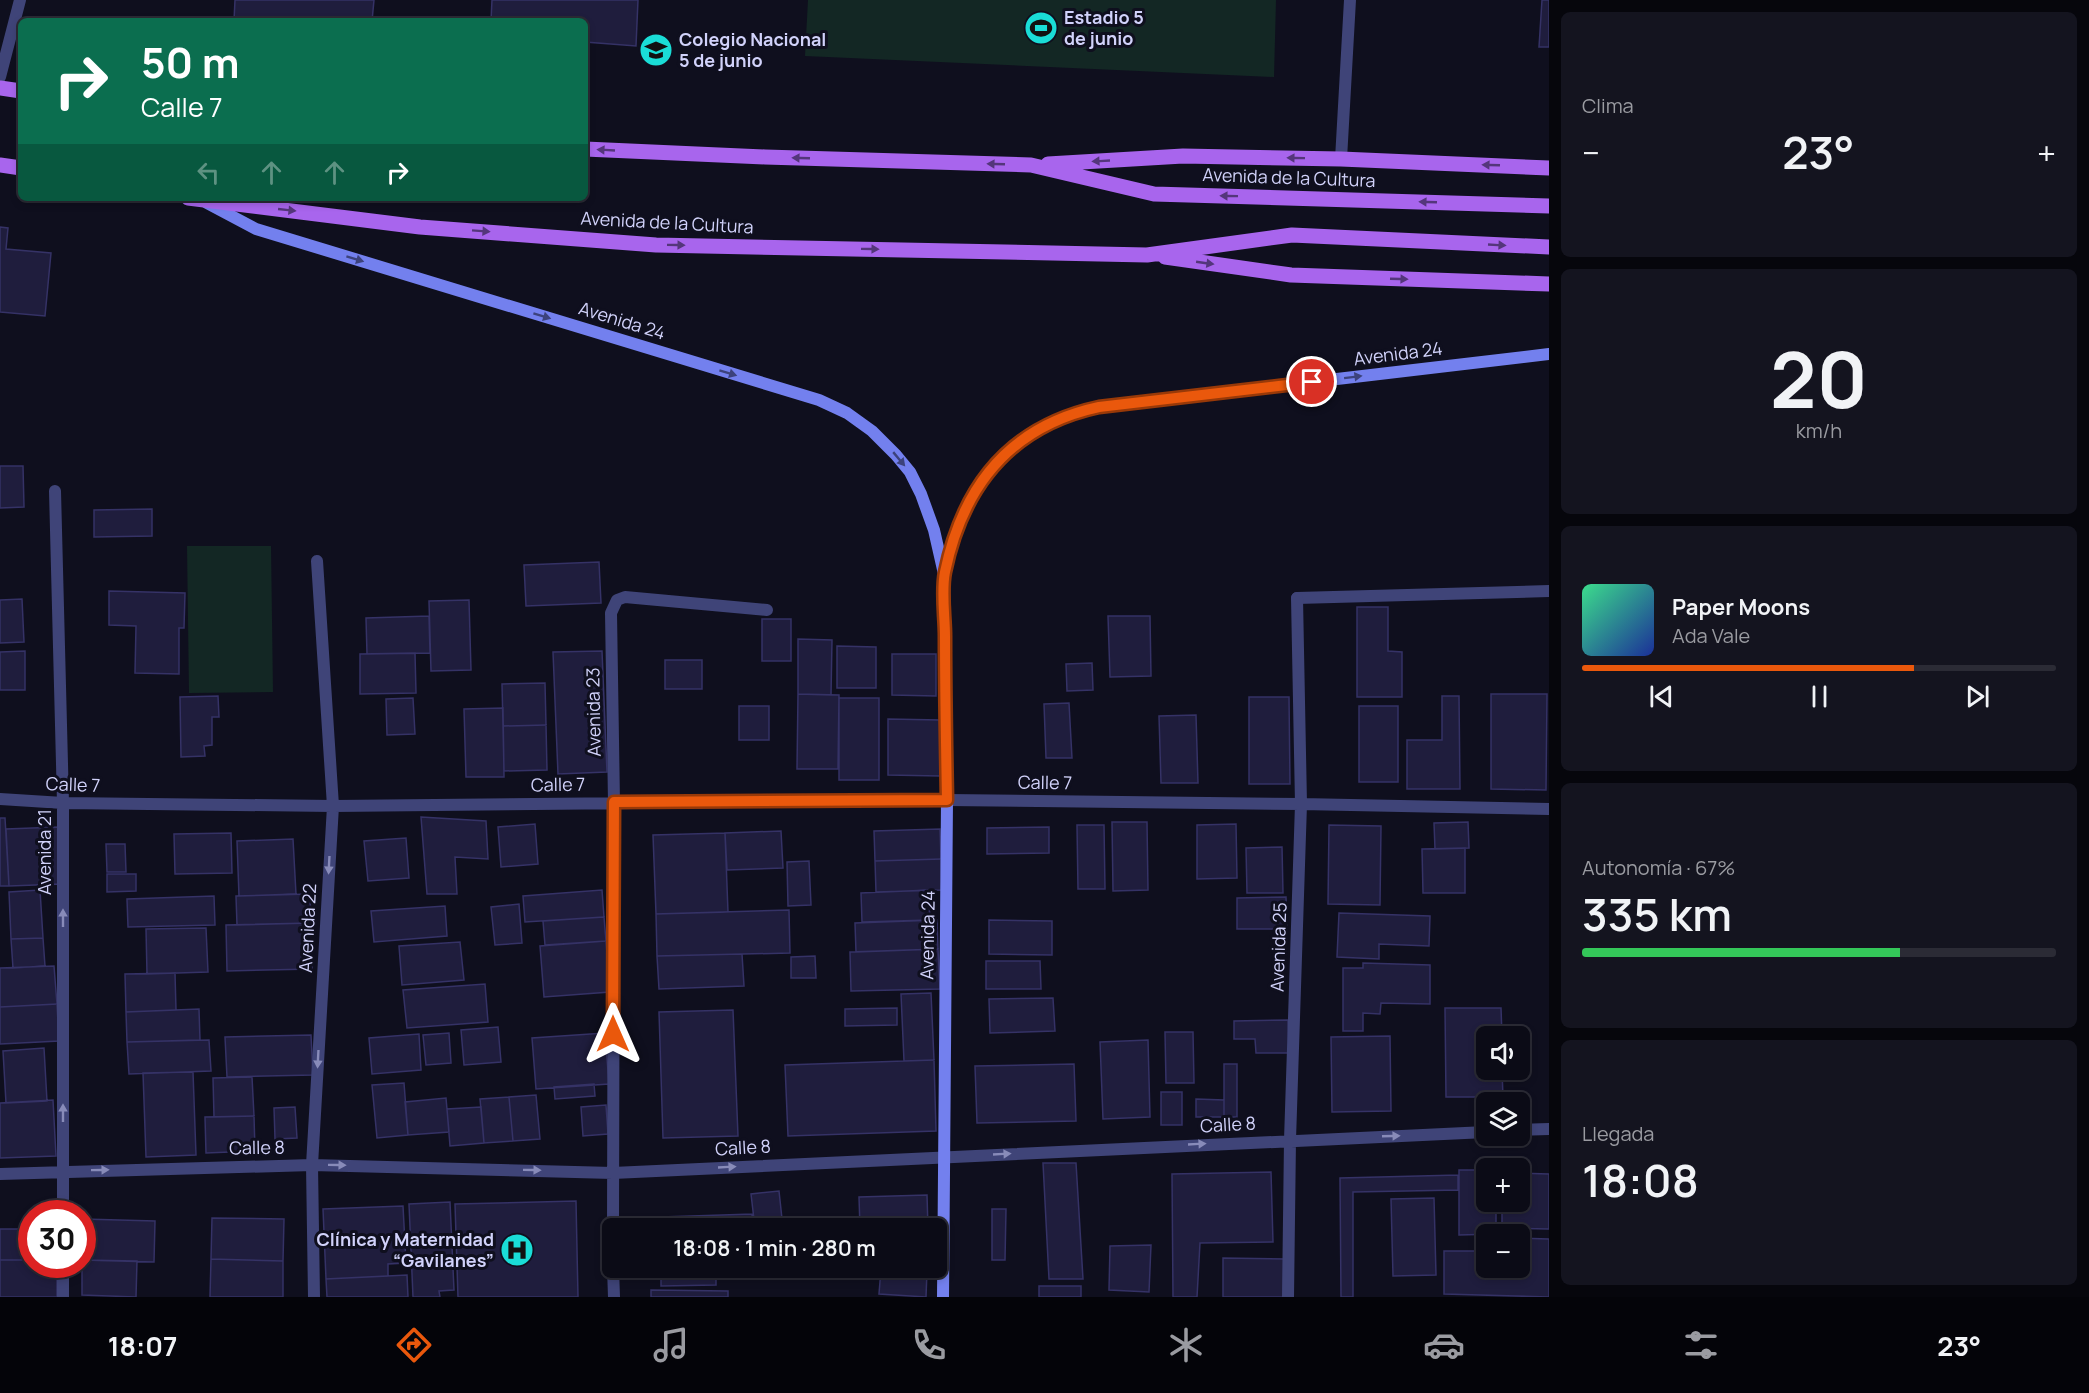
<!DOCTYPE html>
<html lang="es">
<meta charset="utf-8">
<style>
:root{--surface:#0b0b16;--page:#14141f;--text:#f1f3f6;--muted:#9a9ba1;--line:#2b2b35;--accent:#ea580c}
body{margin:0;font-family:Manrope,sans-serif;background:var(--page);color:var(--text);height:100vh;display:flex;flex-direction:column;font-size:22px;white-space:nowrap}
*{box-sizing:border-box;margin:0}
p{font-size:20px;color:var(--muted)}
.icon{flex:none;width:33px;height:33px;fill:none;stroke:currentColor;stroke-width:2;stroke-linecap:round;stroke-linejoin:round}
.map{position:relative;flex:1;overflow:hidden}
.sheet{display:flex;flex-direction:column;gap:12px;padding:12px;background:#06060c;width:540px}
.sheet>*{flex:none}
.hud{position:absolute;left:18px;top:18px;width:570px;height:183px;border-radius:9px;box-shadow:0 3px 9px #0003,0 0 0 2px var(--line);background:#0b6e4f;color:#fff;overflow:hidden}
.fabs{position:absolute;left:1476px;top:1026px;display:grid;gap:12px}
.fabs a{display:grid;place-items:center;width:54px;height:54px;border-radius:9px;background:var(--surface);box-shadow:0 3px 9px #0003,0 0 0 2px var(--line);font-size:30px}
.speed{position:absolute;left:18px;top:1200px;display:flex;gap:12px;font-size:30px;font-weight:700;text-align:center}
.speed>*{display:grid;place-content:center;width:78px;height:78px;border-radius:50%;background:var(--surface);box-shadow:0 3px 9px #0003,0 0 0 2px var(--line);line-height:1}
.speed .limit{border:9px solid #d22;background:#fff;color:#111}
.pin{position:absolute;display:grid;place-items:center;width:51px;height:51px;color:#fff;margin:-26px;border:3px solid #fff;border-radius:50%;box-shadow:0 2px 6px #0007}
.me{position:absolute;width:66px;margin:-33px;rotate:0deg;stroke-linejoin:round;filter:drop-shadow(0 0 4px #0008)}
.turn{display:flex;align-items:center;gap:21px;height:126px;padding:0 24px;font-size:27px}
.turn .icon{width:78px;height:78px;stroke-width:2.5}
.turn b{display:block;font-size:42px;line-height:51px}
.lanes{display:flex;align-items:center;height:57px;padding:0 24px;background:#0003;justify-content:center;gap:30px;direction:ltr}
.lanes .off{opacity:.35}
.big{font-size:45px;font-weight:600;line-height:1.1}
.sheet .widget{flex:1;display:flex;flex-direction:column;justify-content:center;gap:9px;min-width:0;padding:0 21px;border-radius:9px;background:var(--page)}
.sheet .dial{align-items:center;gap:0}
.dial b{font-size:78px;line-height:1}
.song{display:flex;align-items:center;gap:18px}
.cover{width:72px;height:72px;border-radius:9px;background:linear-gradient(135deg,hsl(150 70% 55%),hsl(230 70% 35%))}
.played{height:6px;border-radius:3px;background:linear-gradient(90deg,var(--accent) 70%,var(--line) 70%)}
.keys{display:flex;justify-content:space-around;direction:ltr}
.heat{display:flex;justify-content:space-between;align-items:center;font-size:33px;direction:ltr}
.charge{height:9px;border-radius:4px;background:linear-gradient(90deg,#34c759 67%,var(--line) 0)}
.trip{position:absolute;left:602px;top:1218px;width:345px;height:60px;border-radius:9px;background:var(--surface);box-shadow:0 3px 9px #0003,0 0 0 2px var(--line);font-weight:600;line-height:60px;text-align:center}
.dock{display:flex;height:96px;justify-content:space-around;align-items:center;background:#040409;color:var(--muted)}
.dock .icon{width:42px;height:42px}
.dock .current{color:var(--accent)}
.dock b{font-size:27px;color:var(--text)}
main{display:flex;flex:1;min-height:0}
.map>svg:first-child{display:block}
</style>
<main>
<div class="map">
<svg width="1549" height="1297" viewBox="0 0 1549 1297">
<rect width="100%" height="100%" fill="#0f0f1e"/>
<path fill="#132724" d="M808,0h468l-2,77 -469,-21z
M187,546h84l2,146 -84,1z"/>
<path fill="#1f1d3d" stroke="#353266" stroke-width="1.5" d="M235,0h139l-2,21h-138z
M492,0h146l-2,46 -51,-4v-21h-94z
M1542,0h7v47h-10z
M0,227l8,1 -2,21 45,4 -6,63 -45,-4z
M0,466h23l1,41 -24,1z
M152,509v27l-58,1v-27z
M599,562l2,41 -75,3 -2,-41z
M109,591l76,2 -1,35h-5v46l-44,-1 1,-47 -27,-1z
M22,599l2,43 -24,1v-43z
M469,600l2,70 -40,1 -2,-70z
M1357,607h31v44l14,1v45h-45z
M429,616l1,37 -63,1 -1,-36z
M1108,616h42l1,60 -41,1z
M762,619h29v42h-29z
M798,639l34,1 -1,55 -33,-1z
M837,646l39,1v41h-39z
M25,651v39h-25v-38z
M602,651l5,121 -49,2 -5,-122z
M415,653l1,40 -56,1v-40z
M892,654h44v42l-44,-1z
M665,660h37v29h-37z
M1092,663l1,27 -26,1 -1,-27z
M545,683l1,42 -43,1 -1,-42z
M798,694l41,1 -1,74h-41z
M1491,694h56l-1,96 -55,-1z
M218,696l1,21h-7v28l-8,1 1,10 -24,1 -1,-60z
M1442,696h17l1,93h-53v-49h35z
M1249,697h40l1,87h-41z
M413,698l2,36 -28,1 -1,-36z
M839,698h40v82h-40z
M1069,703l3,55h-26l-2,-54z
M739,706h30v34h-30z
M1359,706h39v76h-39z
M503,708l1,69h-38l-2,-68z
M1196,715l2,68h-37l-2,-67z
M888,719l52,1v56l-52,-1z
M546,725l1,45 -43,1 -1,-45z
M421,817l65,4 2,38 -33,-2 2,37h-30z
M0,818h5l4,68h-9z
M1112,822h35l1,68 -35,1z
M1468,822l1,26 -34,1 -1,-26z
M535,824l3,40 -37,3 -3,-40z
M1236,824l1,54 -40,1v-54z
M1077,825h27l1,64h-27z
M1329,825l52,1 -1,79 -52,-1z
M59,827l3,57 -53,2 -3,-57z
M1049,827v26l-62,1v-26z
M940,829l1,30 -66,2 -1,-30z
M781,831l2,37 -56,2 -2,-37z
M231,833l1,40 -57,1 -1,-40z
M725,833l3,79 -72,2 -3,-79z
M406,838l3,40 -41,3 -4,-40z
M293,839l3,55 -57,2 -2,-55z
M106,844h19l1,28h-19z
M1282,847l1,46h-36l-1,-45z
M1465,848v45h-42l-1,-44z
M941,859l1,31 -66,2 -1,-31z
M809,861l2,44 -23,1 -1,-44z
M107,874h29v17l-29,1z
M40,890l3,48 -32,1 -2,-47z
M602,890l2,27 -79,5 -2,-26z
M929,890l1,30 -68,2 -1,-29z
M310,894l1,29 -74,2 -1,-29z
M214,896l1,29 -87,2 -1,-28z
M1286,897l1,32h-50v-31z
M519,904l3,39 -27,2 -4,-38z
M445,906l2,30 -73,6 -3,-31z
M789,910l1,43 -133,3 -1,-42z
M1339,913l91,3 -1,30 -50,-2v15l-42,-2z
M604,917l2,24 -61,4 -2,-24z
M937,920l1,29 -82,3 -1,-29z
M989,920l63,1v34l-63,-1z
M311,923l1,46 -85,2 -1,-46z
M206,928l2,44 -61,2 -1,-45z
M43,938l2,28 -32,2 -2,-29z
M606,941l4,51 -66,5 -4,-51z
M460,942l4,38 -62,5 -3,-39z
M938,949l2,40 -89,2 -1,-39z
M742,954l2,32 -85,3 -2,-33z
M815,956l1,22h-25v-21z
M986,961h54l1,28h-55z
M1363,963l67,2v39l-49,-1 -1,11 -17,-1v18h-20v-63h20z
M54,966l3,38 -57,3v-39z
M175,973l1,37 -50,2 -1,-38z
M485,984l3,38 -81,6 -4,-38z
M931,993l3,67 -30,1 -3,-67z
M1053,998l2,33 -65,2 -1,-34z
M57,1004l2,37 -59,3v-37z
M897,1008v17l-52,1v-17z
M1445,1008h56l1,28h-16v34h16l1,27h-57z
M199,1009l1,31 -73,2 -1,-30z
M733,1010l5,126 -75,2 -4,-126z
M1288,1020l1,33h-33l-1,-14h-21v-18z
M498,1027l3,35 -37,3 -3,-35z
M1165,1032h28l1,51h-28z
M449,1033l2,30 -25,2 -3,-30z
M605,1033l4,51 -73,5 -4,-51z
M419,1034l2,36 -49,4 -3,-36z
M311,1035l2,40 -86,2 -2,-40z
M1390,1036l1,75 -59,1 -1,-75z
M209,1040l2,31 -82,3 -2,-32z
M1148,1040l2,77 -47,2 -3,-77z
M44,1048l3,53 -41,2 -3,-52z
M934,1060l2,71 -148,5 -3,-71z
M1074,1064l2,57 -99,2 -2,-57z
M1224,1064h13v53h-13z
M193,1072l3,83 -50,2 -3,-84z
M252,1077l2,39 -40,1 -1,-39z
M404,1083l4,52 -31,3 -5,-53z
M594,1084l1,12 -40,3 -1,-12z
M1161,1092h21v33h-21z
M536,1095l4,44 -27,2 -4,-44z
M509,1097l4,44 -29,2 -4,-44z
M446,1098l3,34 -41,3 -3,-33z
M1196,1099l28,1v17h-28z
M53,1100l3,56 -56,2v-55z
M606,1105l2,29 -25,2 -2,-29z
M295,1107l2,31 -22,1 -1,-31z
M481,1107l3,36 -34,3 -3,-37z
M254,1116l1,35 -49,2 -1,-36z
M1043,1163h33l7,116h-34z
M1459,1170h27v32h10v32l-37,1z
M1271,1172l2,70 -73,1 -3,54h-24l-1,-123z
M1520,1173l29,1v55l-47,-1v-26h18z
M1458,1175v15l-105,2v105h-12l-1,-119z
M779,1191l4,37h-28l-4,-34z
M927,1195l1,33h-68l-1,-31z
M1434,1198l2,77 -43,1 -2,-77z
M576,1201l2,96h-120l-3,-93z
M450,1202l4,88 -15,1 1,6h-27l-4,-93z
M403,1206l3,57 -18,1v12l-62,3 -3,-70z
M992,1209h14l-1,51h-13z
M752,1214l1,14h-92v-11z
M212,1218l72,1 -1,42 -72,-2z
M83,1219l72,2 -1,41 -72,-2z
M821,1222h18v6h-18z
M0,1229h32v31h-32z
M1484,1237h2v31h34v-30l29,1v58l-105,-3v-43h40z
M1151,1245l-2,47 -40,-2 1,-44z
M1223,1258l63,1v38h-63z
M211,1259l72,2v36h-73z
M0,1260h32v4h25v33h-57z
M82,1260l55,1 -1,36 -54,-2z
M661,1268h55v17l-55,1z
M881,1269l46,2 -1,26 -47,-3z
M407,1275l1,22h-81l-1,-18z
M1039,1286h42v11h-42z
M651,1290l77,1v6h-77z"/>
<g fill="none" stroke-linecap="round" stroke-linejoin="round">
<path stroke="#3f4478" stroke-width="12" d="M1297,598l252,-7"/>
<path stroke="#3f4478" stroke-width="12" d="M0,77l20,-77
M1341,159l9,-159
M55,491l8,312v411
M0,799l63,4 270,3 614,-6 354,4 248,5
M1520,1130l29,-1
M0,1174l312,-9 301,8 873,-41
M613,1228l1,-425 -3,-190 6,-13 8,-3 142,13
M63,1264v33
M613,1268l1,29
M314,1297l-2,-132 21,-359 -16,-245
M1288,1297l2,-157 11,-336 -4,-206"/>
<path stroke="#7380ee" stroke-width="12" d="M207,203l49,26 563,171 28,13 25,18 24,24 14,17 11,22 13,36 10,44 3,226 -4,497
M944,573c5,-15 9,-30 14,-45 22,-66 74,-106 141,-121l450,-53"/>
<path stroke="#a865ed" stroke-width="15" d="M0,88l21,3
M585,149l180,8 266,8 123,29 395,12
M1048,164l135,-8 158,3 208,9
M0,165l21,3
M188,198l232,29 236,18 491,10 145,-20 257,12
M1165,257l126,18 258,9"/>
</g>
<defs><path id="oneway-solid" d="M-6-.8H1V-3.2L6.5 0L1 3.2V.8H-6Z" transform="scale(1.5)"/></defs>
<g fill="#54367b">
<use href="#oneway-solid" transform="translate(606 150) rotate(-177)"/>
<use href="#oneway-solid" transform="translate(801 158) rotate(-178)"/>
<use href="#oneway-solid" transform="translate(1296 158) rotate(-179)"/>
<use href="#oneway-solid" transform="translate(1101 161) rotate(177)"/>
<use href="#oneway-solid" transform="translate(996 164) rotate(-178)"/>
<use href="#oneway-solid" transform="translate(1491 165) rotate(-178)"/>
<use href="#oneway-solid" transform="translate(1229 196) rotate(-179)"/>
<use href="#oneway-solid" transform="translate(1428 202) rotate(-178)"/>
<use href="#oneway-solid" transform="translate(287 210) rotate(6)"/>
<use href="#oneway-solid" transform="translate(481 231) rotate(4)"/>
<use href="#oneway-solid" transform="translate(676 245) rotate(1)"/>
<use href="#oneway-solid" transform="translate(1497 245) rotate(3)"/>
<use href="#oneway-solid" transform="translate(870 249) rotate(1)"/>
<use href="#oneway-solid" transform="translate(1205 263) rotate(8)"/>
<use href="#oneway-solid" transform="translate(1399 279) rotate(2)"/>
</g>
<g fill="#3c427c">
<use href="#oneway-solid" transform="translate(355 259) rotate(17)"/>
<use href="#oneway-solid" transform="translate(542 316) rotate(17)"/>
<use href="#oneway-solid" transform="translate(728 373) rotate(17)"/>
<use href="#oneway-solid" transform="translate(1353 377) rotate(-7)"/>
<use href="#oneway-solid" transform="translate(899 459) rotate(50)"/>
</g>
<g fill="#888bb9">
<use href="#oneway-solid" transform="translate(329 865) rotate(93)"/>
<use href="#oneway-solid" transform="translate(63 918) rotate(-90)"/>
<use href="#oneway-solid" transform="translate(318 1059) rotate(93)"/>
<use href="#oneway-solid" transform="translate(63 1113) rotate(-90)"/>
<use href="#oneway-solid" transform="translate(1391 1136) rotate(-2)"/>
<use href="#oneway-solid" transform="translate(1197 1144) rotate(-3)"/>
<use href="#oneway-solid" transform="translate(1002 1154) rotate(-3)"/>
<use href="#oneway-solid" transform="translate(337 1165) rotate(1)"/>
<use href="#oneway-solid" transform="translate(727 1167) rotate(-3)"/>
<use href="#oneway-solid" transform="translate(100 1170) rotate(-1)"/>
<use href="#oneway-solid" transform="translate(532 1170) rotate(1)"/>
</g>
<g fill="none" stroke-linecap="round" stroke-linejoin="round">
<g stroke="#983908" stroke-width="15">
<path id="route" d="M613,1034l1,-232 333,-2c-1,-54 -2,-109 -2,-164 0,-19 -4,-45 0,-64 18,-87 66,-146 154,-165l213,-25"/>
</g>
<use href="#route" stroke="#ea580c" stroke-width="10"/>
</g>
<defs>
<g id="stadium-disc" transform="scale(1.725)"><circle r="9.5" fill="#1addd7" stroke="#0f0f1e"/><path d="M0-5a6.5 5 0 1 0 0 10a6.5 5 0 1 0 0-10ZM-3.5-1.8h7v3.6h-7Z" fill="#111"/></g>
<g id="school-disc" transform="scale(1.725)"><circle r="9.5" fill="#1addd7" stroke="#0f0f1e"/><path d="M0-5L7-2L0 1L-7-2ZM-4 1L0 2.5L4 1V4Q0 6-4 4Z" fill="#111"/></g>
<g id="hospital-disc" transform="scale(1.725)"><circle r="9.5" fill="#1addd7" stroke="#0f0f1e"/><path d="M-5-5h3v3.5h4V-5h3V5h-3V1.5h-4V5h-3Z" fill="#111"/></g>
</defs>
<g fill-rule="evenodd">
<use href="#stadium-disc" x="1041" y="28"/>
<use href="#school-disc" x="656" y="50"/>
<use href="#hospital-disc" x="517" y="1250"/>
</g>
<g text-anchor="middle" stroke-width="6" stroke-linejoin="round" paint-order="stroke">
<g font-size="18" font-weight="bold" fill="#d1d2fa" stroke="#0f0f1e" text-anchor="start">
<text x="1064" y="24">Estadio 5<tspan x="1064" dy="21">de junio</tspan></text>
<text x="679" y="46">Colegio Nacional<tspan x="679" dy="21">5 de junio</tspan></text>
<text x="494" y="1246" text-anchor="end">Clínica y Maternidad<tspan x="494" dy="21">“Gavilanes”</tspan></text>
</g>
<g font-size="18" fill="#d1d2fa" stroke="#0f0f1e">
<text transform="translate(1289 178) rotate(2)" y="6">Avenida de la Cultura</text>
<text transform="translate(667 223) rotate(3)" y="6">Avenida de la Cultura</text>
<text transform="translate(622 321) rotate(17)" y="6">Avenida 24</text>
<text transform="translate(1398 354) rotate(-7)" y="6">Avenida 24</text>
<text transform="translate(594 712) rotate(-91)" y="6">Avenida 23</text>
<text transform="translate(1045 783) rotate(1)" y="6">Calle 7</text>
<text transform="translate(73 785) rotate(2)" y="6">Calle 7</text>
<text transform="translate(558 785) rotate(-1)" y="6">Calle 7</text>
<text transform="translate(45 852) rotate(-90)" y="6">Avenida 21</text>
<text transform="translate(308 928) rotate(-87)" y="6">Avenida 22</text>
<text transform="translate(928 935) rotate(-89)" y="6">Avenida 24</text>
<text transform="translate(1279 947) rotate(-88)" y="6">Avenida 25</text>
<text transform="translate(1228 1125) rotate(-3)" y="6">Calle 8</text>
<text transform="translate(257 1148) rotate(-1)" y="6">Calle 8</text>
<text transform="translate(743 1148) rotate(-3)" y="6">Calle 8</text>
</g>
</g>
</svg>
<div class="fabs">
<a><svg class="icon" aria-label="sound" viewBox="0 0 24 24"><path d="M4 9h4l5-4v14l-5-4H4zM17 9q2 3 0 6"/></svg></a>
<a><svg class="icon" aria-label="layers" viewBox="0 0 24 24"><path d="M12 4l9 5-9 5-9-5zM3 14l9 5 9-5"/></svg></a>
<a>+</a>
<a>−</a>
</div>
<div class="speed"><div class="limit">30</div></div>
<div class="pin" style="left:1312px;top:382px;background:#d93025"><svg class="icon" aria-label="arrive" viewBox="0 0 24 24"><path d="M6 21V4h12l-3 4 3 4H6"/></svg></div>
<svg class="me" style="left:613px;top:1034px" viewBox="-20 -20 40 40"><path d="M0-17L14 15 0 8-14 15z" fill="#ea580c" stroke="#fff" stroke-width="4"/></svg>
<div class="trip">18:08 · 1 min · 280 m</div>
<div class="hud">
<div class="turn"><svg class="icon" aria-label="right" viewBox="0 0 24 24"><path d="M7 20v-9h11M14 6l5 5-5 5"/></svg><div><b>50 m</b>Calle 7</div></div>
<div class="lanes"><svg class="icon off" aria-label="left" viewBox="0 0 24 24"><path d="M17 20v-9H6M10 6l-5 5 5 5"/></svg><svg class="icon off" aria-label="ahead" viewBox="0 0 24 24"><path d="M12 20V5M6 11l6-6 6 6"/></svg><svg class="icon off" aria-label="ahead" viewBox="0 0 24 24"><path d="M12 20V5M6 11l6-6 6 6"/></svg><svg class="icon" aria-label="right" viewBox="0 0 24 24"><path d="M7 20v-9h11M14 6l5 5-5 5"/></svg></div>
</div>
</div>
<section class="sheet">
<div class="widget"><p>Clima</p>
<div class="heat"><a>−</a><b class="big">23°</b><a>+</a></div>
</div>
<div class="widget dial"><b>20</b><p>km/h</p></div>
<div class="widget">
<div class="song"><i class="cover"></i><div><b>Paper Moons</b><p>Ada Vale</p></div></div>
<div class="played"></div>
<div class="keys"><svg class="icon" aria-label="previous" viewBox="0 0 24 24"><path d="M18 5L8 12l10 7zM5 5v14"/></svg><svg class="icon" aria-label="pause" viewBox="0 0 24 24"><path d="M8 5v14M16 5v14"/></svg><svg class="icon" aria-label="next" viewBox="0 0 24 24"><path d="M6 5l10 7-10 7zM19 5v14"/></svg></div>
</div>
<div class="widget"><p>Autonomía · 67%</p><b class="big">335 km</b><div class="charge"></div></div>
<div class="widget"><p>Llegada</p><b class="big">18:08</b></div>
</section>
</main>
<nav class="dock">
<b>18:07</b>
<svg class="icon current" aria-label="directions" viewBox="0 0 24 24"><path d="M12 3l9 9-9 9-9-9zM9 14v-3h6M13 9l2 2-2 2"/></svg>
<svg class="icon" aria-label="music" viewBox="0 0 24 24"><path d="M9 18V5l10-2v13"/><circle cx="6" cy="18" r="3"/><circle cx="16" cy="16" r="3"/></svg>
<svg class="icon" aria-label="phone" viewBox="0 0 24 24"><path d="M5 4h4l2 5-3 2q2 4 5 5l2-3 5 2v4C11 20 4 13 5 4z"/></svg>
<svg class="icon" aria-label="climate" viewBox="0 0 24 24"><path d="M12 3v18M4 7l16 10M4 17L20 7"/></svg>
<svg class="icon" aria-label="car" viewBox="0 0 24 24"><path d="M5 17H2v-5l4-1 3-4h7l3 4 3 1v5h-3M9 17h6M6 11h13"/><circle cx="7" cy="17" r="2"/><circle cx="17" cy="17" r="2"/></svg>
<svg class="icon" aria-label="filters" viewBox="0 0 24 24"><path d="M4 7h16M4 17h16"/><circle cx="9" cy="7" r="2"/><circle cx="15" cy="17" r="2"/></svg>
<b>23°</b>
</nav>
